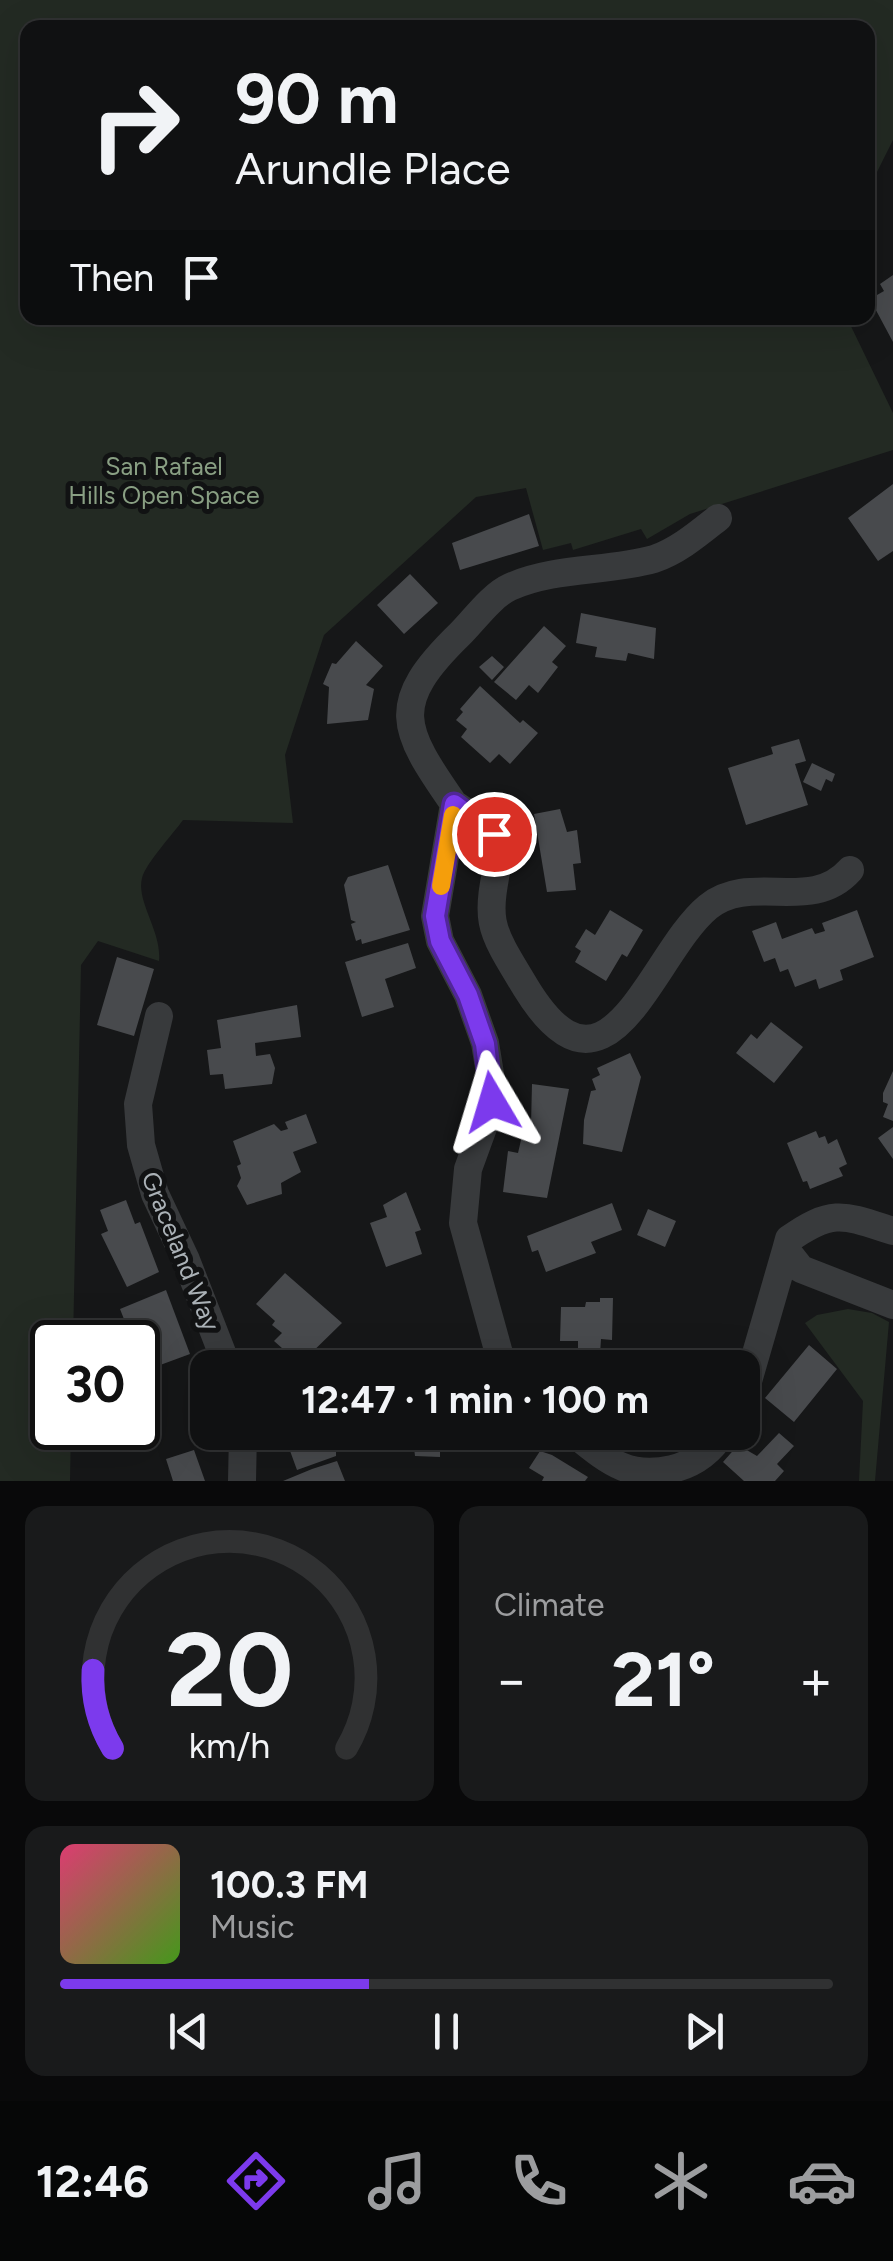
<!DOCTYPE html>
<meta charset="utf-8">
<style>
:root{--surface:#101112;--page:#191a1b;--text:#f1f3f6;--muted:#9c9d9f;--line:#303132;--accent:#7c3aed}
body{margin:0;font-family:Figtree,sans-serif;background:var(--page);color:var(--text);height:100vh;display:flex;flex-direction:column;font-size:38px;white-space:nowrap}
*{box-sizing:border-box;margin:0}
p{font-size:32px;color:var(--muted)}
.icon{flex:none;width:55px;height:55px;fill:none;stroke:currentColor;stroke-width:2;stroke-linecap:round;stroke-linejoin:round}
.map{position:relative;height:1481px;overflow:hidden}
.sheet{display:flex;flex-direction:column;gap:25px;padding:25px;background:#09090a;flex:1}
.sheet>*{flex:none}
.hud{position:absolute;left:20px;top:20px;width:855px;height:305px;border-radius:20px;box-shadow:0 10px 40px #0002,0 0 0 2px var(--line);background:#101112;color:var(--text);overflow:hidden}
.speed{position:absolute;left:30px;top:1320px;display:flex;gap:20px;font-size:50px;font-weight:700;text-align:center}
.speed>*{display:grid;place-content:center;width:130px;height:130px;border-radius:50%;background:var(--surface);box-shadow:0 10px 40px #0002,0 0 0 2px var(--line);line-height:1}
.speed .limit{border:5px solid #111;border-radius:15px;background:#fff;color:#111}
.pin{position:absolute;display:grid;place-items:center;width:85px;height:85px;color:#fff;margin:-42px;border:5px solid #fff;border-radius:50%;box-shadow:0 2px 10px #0007}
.me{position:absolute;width:110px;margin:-55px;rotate:353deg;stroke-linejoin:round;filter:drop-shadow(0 0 8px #0008)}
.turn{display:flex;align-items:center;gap:35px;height:210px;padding:0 50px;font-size:45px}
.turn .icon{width:130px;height:130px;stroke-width:2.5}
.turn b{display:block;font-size:70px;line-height:85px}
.then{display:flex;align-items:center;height:95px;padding:0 50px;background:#0003;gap:20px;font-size:38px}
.big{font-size:75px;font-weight:700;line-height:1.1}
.sheet .tile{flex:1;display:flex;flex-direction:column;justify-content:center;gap:15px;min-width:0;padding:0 35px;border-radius:20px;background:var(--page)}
.sheet .dial{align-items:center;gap:0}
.dial svg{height:260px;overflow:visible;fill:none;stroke:var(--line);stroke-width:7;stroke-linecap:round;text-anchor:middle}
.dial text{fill:var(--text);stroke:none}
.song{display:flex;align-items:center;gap:30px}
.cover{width:120px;height:120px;border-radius:15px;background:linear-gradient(135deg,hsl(340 70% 55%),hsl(100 70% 35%))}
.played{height:10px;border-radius:5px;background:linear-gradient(90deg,var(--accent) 40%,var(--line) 40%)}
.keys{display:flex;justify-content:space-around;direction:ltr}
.heat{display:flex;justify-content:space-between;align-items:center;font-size:55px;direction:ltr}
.sheet .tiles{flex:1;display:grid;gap:25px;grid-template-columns:1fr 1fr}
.tile:last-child{grid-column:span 2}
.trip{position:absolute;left:190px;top:1350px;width:570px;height:100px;border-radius:20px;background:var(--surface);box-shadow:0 10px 40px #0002,0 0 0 2px var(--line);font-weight:700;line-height:100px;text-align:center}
.menu{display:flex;height:160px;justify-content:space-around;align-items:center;background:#060707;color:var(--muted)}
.menu .icon{width:70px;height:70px}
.menu .current{color:var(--accent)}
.menu b{font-size:45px;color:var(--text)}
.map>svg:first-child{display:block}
</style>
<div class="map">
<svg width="893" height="1481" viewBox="0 0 893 1481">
<rect width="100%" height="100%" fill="#161718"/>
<path fill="#232a23" d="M0,0h893v140l-25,50v-162h-840v290h819l46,95v37l-203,64 -43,25 -6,-10 -68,21 -2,-7 -28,7 -17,-62 -50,9 -152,138 -39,120 8,68 -110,-3c-10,14 -37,43 -41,58 -6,24 20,53 17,83l-61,-20 -17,24 -8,377h-21v86h19l-1,53h-70z
M848,1309l24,4 17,9 -14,159h-16l4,-80 -58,-78 12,-8z"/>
<path fill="#484a4d" d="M893,275v67l-23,-43 14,-8 -4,-7z
M893,484v67l-15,10 -30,-43z
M529,514l10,32 -79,24 -8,-27z
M410,574l28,29 -34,31 -27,-29z
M581,613l75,15 -2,31 -26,-6 -2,8 -31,-4 2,-10 -21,-4z
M544,626l22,20 -14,16 6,5 -20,26 -9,-8 -13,15 -22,-18z
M356,641l27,25 -17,19 8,4 -6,31 -41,4 2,-37 -6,-3 9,-21 4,1z
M492,656l12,11 -12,13 -13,-13z
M480,686l40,37 3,-3 15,13 -28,31 -11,-10 -9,9 -29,-26 6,-8 -11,-9 7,-8 -3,-3z
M799,739l7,22 -11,3 13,41 -62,20 -18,-57 45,-14 -2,-7z
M812,763l23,11 -3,8 -6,-3 -5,12 -18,-9z
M560,809l7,23 10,-2 4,33 -8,1 3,26 -29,2 -13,-78z
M388,865l22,65 -48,14 -1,-5 -5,2 -5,-17 5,-2 -5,-2 -7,-35 4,-8z
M610,910l33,20 -16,27 -5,-3 -16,27 -31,-19 6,-11 -6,-4 11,-18 9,6z
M857,910l17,47 -34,13 3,10 -24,9 -3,-10 -21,8 -7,-18 -8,3 -5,-14 -11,4 -12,-31 24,-9 6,17 30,-11 3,6 10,-3 -3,-8z
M408,943l8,25 -31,11 9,28 -32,10 -17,-55z
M117,957l37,12 -20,67 -37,-11z
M297,1005l4,32 -46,6 1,13 14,-2 5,14 -3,16 -47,5 -2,-15 -13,1 -3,-25 14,-2 -4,-28z
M771,1022l32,25 -29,36 -38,-30 15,-19 6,5z
M630,1053l11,24 -19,75 -39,-8 1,-24 7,-29 5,-1 -4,-11 8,-4 -3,-7z
M893,1071v50l-10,-4 5,-13 -5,-2v-9z
M532,1084l37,5 -22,109 -44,-6 5,-41 10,2 7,-30 6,1z
M306,1114l11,29 -24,9 8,20 -20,11 1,11 -35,11 -10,-19 4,-8 -4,-12 4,-2 -8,-23 41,-17 7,7 7,-2 -3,-7z
M893,1127v32l-15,-21z
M816,1131l3,7 6,-2 3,8 9,-5 10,25 -8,4 4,8 -33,13 -3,-8 -4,1 -16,-39z
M406,1192l15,38 -6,2 7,22 -36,13 -16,-44 17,-6 -4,-12z
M126,1200l9,24 5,-2 19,50 -32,15 -26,-53 7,-3 -8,-21z
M612,1203l10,27 -31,12 5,11 -50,19 -8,-22 -6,2 -5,-16z
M648,1209l28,12 -11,26 -28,-12z
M285,1273l57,50 -42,41 -26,-23 8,-8 -10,-8 3,-4 -19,-17z
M166,1290l24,64 -46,17 -6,-29h-5l-13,-33z
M600,1298h13l-1,42 -11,-1 -1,15 -22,-1v-12h-18l1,-34h24l1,-5h14z
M809,1345l28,24 -43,53 -29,-24z
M310,1432h44v19h-18v5l-39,14 -8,-22 21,-8z
M412,1432h48l2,18 -22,2v5l-25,-1z
M779,1433l15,13 -17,18 7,7 -9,10h-31l-21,-19 15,-17 19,11z
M194,1450l11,31h-32l-7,-22z
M540,1451l12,4 36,22 -3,4h-43l2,-4 -15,-9z
M337,1461l8,20h-62l29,-12z"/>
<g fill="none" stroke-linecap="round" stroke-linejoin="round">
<path stroke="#383a3c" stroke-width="28" d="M454,804l30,20 17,22c-15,77 -16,75 25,142 82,134 125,-34 182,-81 43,-35 103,7 142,-37
M159,1016l-21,88 3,41 14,49 31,66 42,108
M786,1250l3,-11c44,-31 55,-24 104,-8
M507,1368l-7,-11 -37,-134 5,-54 24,-66 -1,-23 -6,-37 -17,-48 -28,-54 -5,-25 19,-112c-53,-76 -66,-100 6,-170 14,-14 32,-39 50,-47 45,-20 97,-15 144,-28 24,-8 45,-26 64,-41
M742,1402l44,-152 15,19 92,36
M572,1432c34,27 55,48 100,37 22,-5 39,-18 51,-37
M242,1481l1,-49"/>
</g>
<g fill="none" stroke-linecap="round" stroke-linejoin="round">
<g stroke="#51269a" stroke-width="25">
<path id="route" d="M492,1102l-7,-58 -17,-49 -28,-54 -5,-25 19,-112 40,30"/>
</g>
<use href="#route" stroke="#7c3aed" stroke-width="18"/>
<path stroke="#f59e0b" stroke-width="18" d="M441,886l12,-71"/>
</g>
<g text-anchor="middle" stroke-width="10" stroke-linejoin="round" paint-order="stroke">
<g font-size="25" fill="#899f83" stroke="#111213">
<text x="164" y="475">San Rafael<tspan x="164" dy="29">Hills Open Space</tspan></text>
</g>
<g font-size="25" fill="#aab1b6" stroke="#111213">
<text transform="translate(181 1251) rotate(68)" y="9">Graceland Way</text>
</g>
</g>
</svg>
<div class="speed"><div class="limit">30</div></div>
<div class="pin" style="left:494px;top:834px;background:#d93025"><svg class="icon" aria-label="arrive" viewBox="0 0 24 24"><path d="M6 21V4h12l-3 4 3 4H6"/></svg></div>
<svg class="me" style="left:492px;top:1102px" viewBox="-20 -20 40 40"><path d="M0-17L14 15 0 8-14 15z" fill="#7c3aed" stroke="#fff" stroke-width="4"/></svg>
<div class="trip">12:47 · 1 min · 100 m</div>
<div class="hud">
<div class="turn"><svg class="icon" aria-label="right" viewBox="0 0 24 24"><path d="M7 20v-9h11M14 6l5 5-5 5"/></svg><div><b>90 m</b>Arundle Place</div></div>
<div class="then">Then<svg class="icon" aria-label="arrive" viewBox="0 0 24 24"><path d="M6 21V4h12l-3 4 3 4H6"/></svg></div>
</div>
</div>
<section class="sheet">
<div class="tiles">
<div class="tile dial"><svg viewBox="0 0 100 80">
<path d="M14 69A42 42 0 1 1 86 69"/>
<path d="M14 69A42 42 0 0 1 8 45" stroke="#7c3aed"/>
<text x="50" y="56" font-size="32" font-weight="700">20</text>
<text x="50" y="72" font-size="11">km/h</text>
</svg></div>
<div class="tile"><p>Climate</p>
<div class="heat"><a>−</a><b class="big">21°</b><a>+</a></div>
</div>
<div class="tile">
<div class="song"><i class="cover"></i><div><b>100.3 FM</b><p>Music</p></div></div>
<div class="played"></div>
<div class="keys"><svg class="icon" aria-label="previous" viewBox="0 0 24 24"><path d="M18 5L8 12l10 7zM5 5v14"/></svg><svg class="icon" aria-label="pause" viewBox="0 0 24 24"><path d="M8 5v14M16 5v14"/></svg><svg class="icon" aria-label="next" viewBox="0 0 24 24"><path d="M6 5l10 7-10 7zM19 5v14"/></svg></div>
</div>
</div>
</section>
<nav class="menu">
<b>12:46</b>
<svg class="icon current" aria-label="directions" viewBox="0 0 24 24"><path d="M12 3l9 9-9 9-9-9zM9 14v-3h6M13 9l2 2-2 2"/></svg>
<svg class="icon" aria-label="music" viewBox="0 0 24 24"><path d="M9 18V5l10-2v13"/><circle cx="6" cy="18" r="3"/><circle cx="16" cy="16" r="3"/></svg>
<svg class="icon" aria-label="phone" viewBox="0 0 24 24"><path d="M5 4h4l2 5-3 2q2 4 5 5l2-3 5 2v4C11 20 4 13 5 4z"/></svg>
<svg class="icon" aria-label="climate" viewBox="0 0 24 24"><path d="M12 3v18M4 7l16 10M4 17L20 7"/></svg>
<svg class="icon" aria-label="car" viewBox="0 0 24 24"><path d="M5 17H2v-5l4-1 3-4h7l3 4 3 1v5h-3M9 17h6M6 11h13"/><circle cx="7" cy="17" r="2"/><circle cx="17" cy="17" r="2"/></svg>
</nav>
